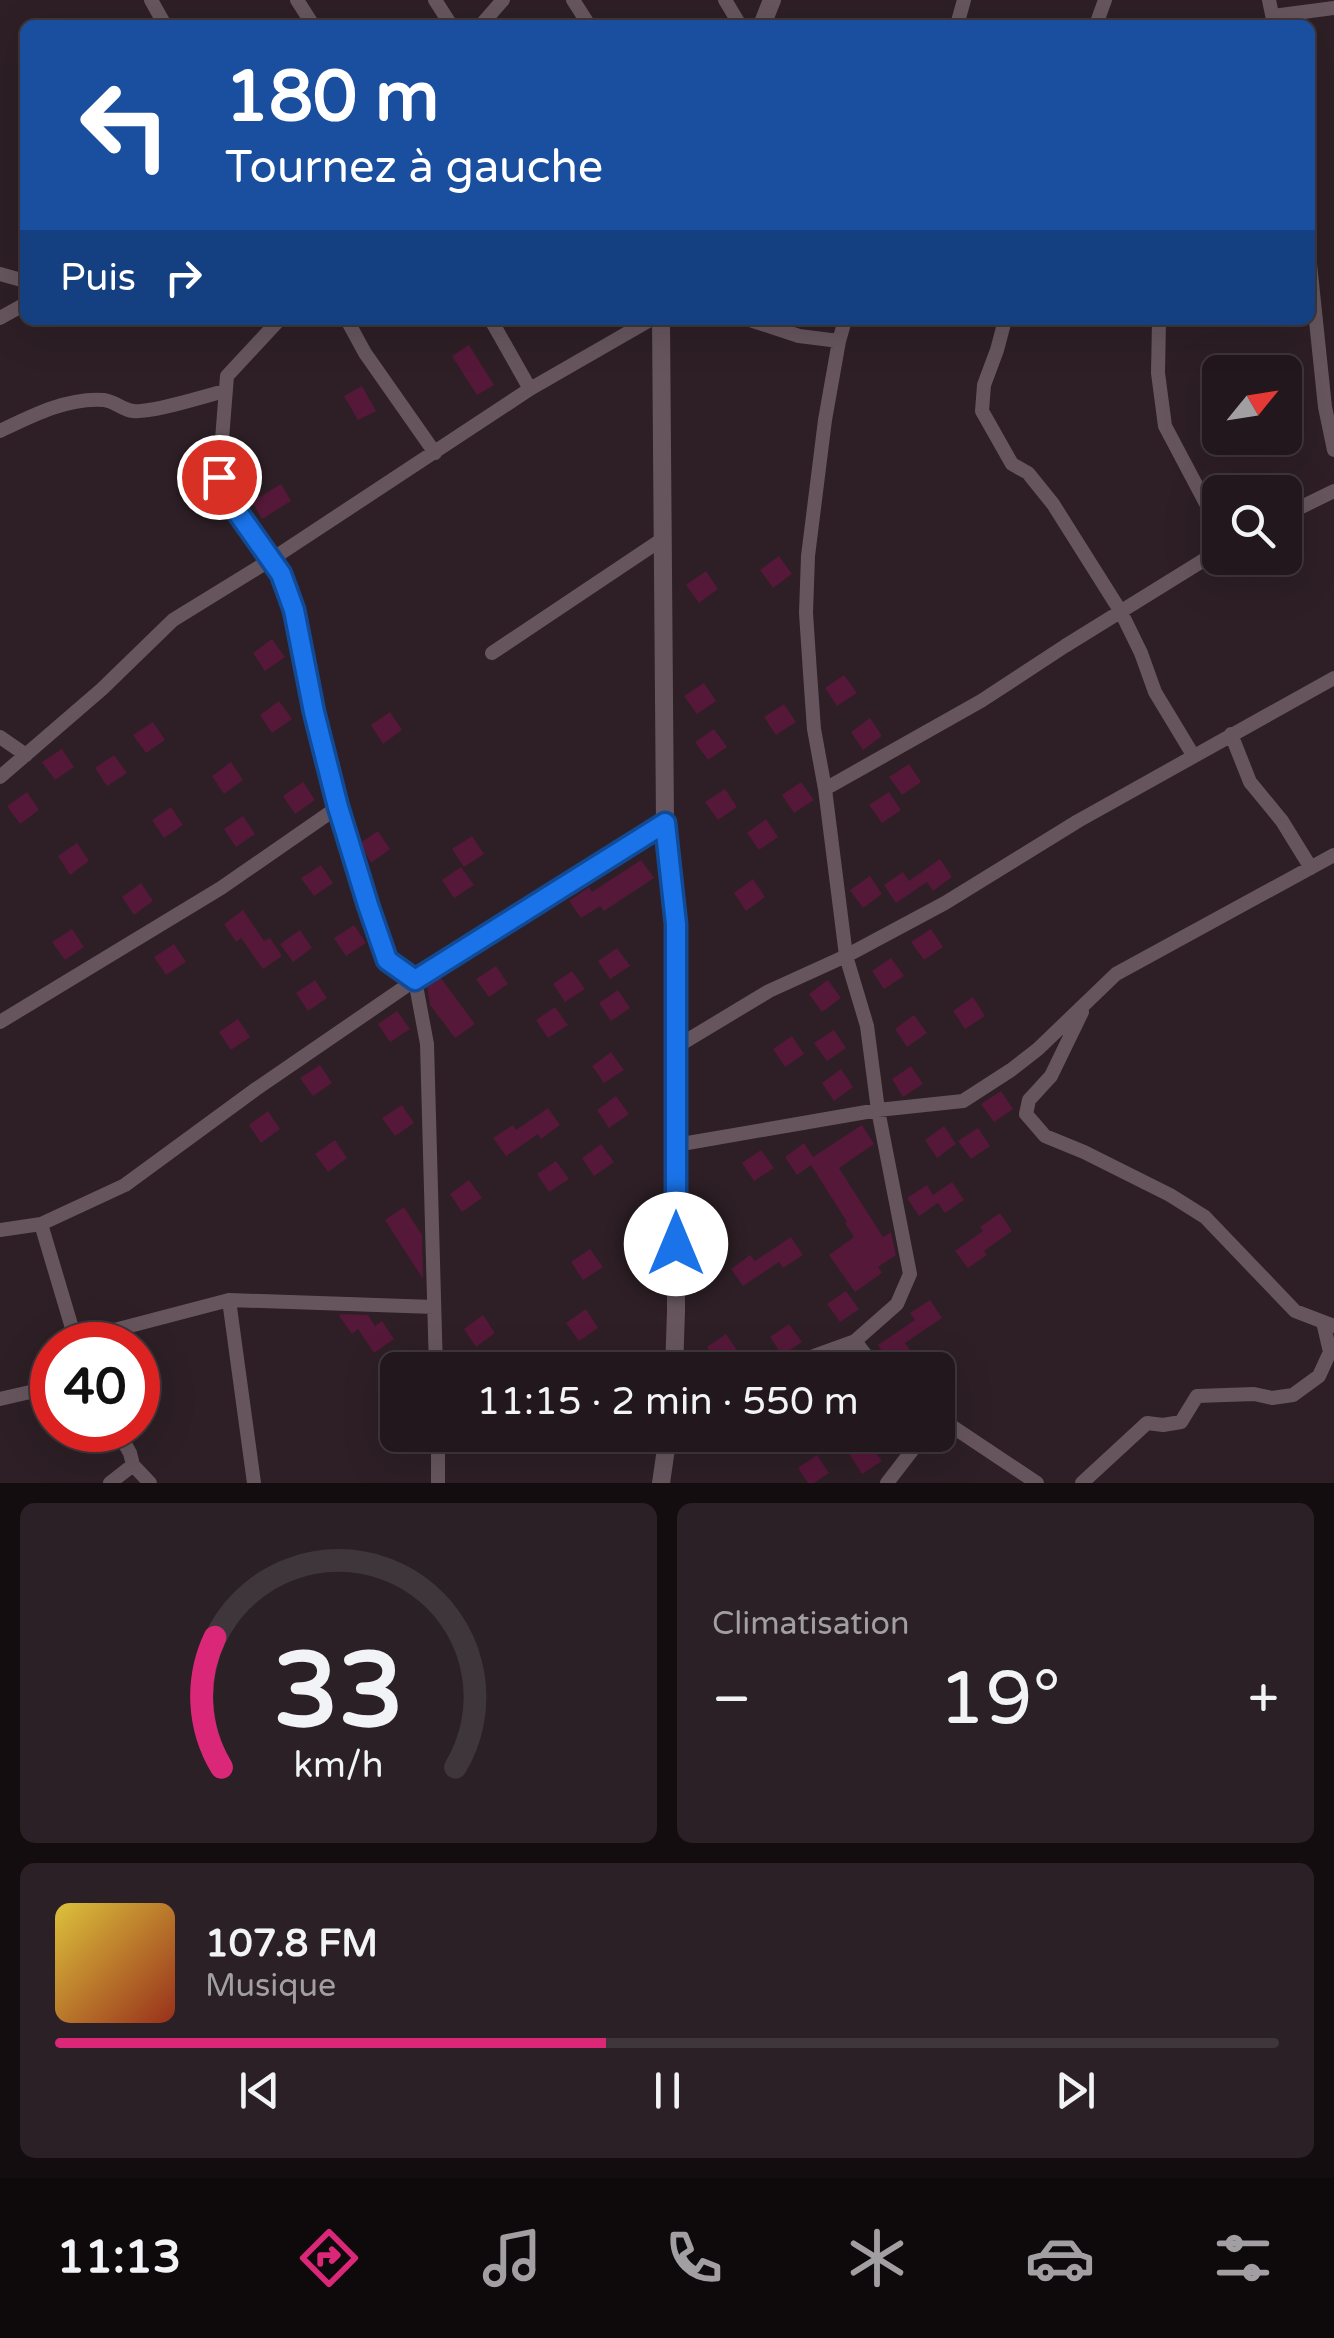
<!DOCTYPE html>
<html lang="fr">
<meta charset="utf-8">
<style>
:root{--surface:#22171c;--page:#2a2025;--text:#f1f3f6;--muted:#a29fa3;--line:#3f363b;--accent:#db2777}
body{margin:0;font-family:"Varela Round",sans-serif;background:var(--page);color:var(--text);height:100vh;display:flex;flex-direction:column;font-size:38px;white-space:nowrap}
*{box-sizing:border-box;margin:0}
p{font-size:32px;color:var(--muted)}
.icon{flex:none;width:55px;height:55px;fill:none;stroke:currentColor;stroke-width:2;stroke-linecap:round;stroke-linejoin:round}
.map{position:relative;height:1483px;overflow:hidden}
.panel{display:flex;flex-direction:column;gap:20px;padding:20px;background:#130d0f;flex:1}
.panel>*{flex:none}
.top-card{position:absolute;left:20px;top:20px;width:1295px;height:305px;border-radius:15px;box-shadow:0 10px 40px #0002,0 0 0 2px var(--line);background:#1a4fa0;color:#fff;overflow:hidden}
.needle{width:65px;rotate:60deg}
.tools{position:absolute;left:1202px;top:355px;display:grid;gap:20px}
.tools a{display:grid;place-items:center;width:100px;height:100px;border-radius:15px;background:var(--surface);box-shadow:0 10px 40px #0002,0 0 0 2px var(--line);font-size:50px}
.speed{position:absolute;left:30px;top:1322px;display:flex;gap:20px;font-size:50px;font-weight:700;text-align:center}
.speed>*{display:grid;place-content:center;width:130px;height:130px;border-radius:50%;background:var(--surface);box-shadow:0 10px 40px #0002,0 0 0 2px var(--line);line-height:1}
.speed .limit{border:15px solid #d22;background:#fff;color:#111}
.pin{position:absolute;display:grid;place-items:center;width:85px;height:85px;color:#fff;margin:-42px;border:5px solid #fff;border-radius:50%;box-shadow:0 2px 10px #0007}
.me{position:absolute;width:110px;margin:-55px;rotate:0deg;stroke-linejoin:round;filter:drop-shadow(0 0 8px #0008)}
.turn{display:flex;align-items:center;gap:35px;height:210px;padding:0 40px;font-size:45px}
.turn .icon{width:130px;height:130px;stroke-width:2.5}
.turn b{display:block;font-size:70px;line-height:85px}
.then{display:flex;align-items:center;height:95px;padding:0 40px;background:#0003;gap:20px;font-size:38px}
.big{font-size:75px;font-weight:600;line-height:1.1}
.panel .tile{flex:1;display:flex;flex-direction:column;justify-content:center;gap:15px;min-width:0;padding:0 35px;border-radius:15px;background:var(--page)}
.panel .dial{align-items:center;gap:0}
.dial svg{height:260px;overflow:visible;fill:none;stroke:var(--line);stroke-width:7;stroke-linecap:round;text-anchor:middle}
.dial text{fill:var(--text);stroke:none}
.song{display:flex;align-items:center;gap:30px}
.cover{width:120px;height:120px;border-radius:15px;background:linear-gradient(135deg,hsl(50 70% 55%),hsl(10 70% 35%))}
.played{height:10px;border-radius:5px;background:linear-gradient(90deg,var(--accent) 45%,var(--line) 45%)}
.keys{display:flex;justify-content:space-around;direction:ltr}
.heat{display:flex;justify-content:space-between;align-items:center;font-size:55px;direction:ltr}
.panel .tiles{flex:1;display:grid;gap:20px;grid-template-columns:1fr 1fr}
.tile:last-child{grid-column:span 2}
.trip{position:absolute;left:380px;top:1352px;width:575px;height:100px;border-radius:15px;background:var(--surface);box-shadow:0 10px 40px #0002,0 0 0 2px var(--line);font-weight:600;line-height:100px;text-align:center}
.menu{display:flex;height:160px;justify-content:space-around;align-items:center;background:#0e090b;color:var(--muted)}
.menu .icon{width:70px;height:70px}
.menu .selected{color:var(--accent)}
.menu b{font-size:45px;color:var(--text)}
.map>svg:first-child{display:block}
</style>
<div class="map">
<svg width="1334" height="1483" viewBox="0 0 1334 1483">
<rect width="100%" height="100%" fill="#2d1f25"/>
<path fill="#551839" d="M469,345l25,40 -17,10 -25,-39z
M362,386l14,25 -18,9 -14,-24z
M281,484l10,17 -29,18 -10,-17z
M779,556l13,18 -19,14 -13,-18z
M706,571l12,18 -19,14 -13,-18z
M272,639l13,18 -20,14 -12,-18z
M844,675l13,18 -20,13 -12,-18z
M704,683l12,18 -19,13 -13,-18z
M279,701l13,18 -20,14 -12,-18z
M784,704l12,18 -20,13 -12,-18z
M390,712l12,18 -19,14 -12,-19z
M870,718l12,18 -19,14 -12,-18z
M153,722l12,18 -19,13 -13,-18z
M714,729l13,18 -19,13 -13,-18z
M62,749l12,18 -19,13 -13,-18z
M114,755l13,18 -20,13 -12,-18z
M231,762l12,18 -19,14 -12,-18z
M909,764l12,18 -19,13 -13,-18z
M303,782l12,18 -20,14 -12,-18z
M801,782l13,18 -20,13 -12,-18z
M725,789l12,18 -19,13 -13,-18z
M27,792l12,18 -19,14 -13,-18z
M889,792l12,18 -19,13 -13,-18z
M171,807l12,18 -19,13 -12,-18z
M243,816l12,18 -19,13 -12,-18z
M766,819l12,18 -19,13 -12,-17z
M378,831l12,18 -19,14 -11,-20z
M472,836l12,18 -20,13 -12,-18z
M77,843l12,18 -19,14 -12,-19z
M940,859l12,18 -19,14 -6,-9 -31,21 -12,-18 19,-13 6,9z
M641,860l13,18 -50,33 -4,-5 -19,12 -12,-17 20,-14 3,5z
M321,865l12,18 -19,13 -13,-18z
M461,867l13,18 -20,13 -12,-18z
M870,876l12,18 -19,14 -13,-18z
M753,879l12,18 -19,14 -12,-18z
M141,883l12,18 -19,14 -12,-18z
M243,910l21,31 6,-3 12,18 -19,13 -22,-31 -5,4 -12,-18z
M354,925l12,18 -20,13 -12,-18z
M72,929l12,18 -19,13 -13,-18z
M931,929l12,18 -19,13 -13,-18z
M300,930l12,18 -19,14 -13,-18z
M174,944l12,18 -20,13 -12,-18z
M617,948l13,18 -20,13 -12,-18z
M891,958l13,18 -20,13 -12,-18z
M496,966l12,18 -19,13 -13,-18z
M572,971l13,18 -20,13 -12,-18z
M440,977l35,47 -20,14 -25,-33 -3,-20z
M315,980l12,18 -19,13 -12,-18z
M828,980l13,18 -19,14 -13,-18z
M618,990l12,18 -19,13 -12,-18z
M973,997l12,19 -20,13 -12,-18z
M555,1007l13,18 -20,13 -12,-18z
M397,1011l13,18 -20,13 -12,-18z
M914,1015l13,18 -20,14 -12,-18z
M238,1019l12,18 -19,13 -12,-18z
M834,1030l12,18 -19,13 -13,-18z
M792,1036l12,18 -19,13 -12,-18z
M611,1052l13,18 -20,13 -12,-17z
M320,1065l12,18 -19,13 -13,-18z
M911,1066l12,18 -20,13 -11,-18z
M841,1069l12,18 -19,14 -12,-18z
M1001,1091l12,18 -19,13 -13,-18z
M616,1096l13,18 -20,14 -12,-18z
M402,1105l12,18 -19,13 -13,-18z
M548,1108l12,17 -19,14 -3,-5 -32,22 -13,-18 20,-13 3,5z
M268,1111l12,18 -19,14 -12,-18z
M862,1125l12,19 -35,24 44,69 8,-5 5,23 -18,12 4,6 -27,19 -26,-37 25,-18 -9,-14 2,-1 -36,-57 -14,10 -12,-18 19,-14 9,14z
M944,1126l12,18 -19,14 -12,-18z
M978,1128l12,18 -19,13 -13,-18z
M335,1140l12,18 -19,14 -13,-18z
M601,1144l13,18 -20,14 -12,-18z
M761,1150l13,18 -20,13 -12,-18z
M556,1161l13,18 -20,13 -12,-18z
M469,1180l13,18 -20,14 -12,-18z
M952,1182l12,18 -19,13 -7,-10 -19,13 -12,-18 20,-13 6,10z
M404,1207l18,28 1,44 -38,-59z
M1000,1213l12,18 -28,20 3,4 -19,13 -13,-17 28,-20 -3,-4z
M791,1237l12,18 -20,13 -4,-6 -36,24 -12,-17 19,-14 5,6z
M590,1249l13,18 -20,13 -12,-18z
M846,1291l13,18 -19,13 -13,-18z
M930,1300l12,18 -37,25 5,7 -20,13 -12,-18 37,-25 -5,-7z
M586,1309l12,19 -19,13 -13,-18z
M341,1314l27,1 7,11 7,-5 12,18 -20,14 -16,-24 -6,5 -13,-18z
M483,1315l12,18 -19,14 -12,-18z
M789,1324l13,18 -20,13 -12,-18z
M726,1334l12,18 -19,13 -12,-18z
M837,1435h27l18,26 -20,13z
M817,1455l12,18 -15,10h-6l-10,-15z"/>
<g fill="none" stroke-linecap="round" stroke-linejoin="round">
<path stroke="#66555d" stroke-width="14" d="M151,0l14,25
M297,0l16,25
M435,0l16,25
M573,0l16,25
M725,0l15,25
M1269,0l5,24
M1273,16l61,-8
M481,25l22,-25
M957,25l7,-25
M1096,25l9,-25
M1310,264l15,143 9,43
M0,274l25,7
M0,318l25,-14
M347,320l18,33 70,100
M491,320l39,69
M750,320l49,16 40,5
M845,320l-6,21 -14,79 -17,136 -2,57 4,60 4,56 11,60 21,167 21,70 11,84 32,164 -13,30 -42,37 22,29
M1005,320l-8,30 -13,35 -2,26 30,53 16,9 25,31 68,108 20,41 14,39 38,63
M1159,320l-1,53 7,53 55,104
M0,431c31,-15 68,-34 104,-31 10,1 19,10 29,11 20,2 71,-15 92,-20
M1285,515l49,-24
M492,653l172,-115
M1231,734l19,48 32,39 29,47
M0,737l26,18
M0,777l102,-88 71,-69 99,-61 258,-170 120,-69
M825,789l156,-88 84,-55 155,-96
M1082,1012l-31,64 -22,24 -3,14 19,22 39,16 86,43 35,22 90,94 39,15
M0,1022l221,-134 117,-81
M676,1047l93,-56 77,-35 99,-53 133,-82 256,-143
M676,1145l202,-35 85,-9 48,-31 27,-21 78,-75 218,-119
M41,1224l84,-39 131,-96 159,-109 -28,-20 -19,-55 -30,-98 -24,-95 -20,-102 -13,-37 -55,-77 -7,-19 8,-101 52,-56
M0,1230l41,-6 31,104 8,11 1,6
M229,1300l25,183
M80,1339l149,-39 205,7
M436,1370l-9,-326 -12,-64 250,-157
M775,1370l80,-29
M0,1399l52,-12
M938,1417l99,66
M117,1430l13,23 3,12 17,18
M438,1435v48
M110,1483l23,-18
M887,1483l37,-48
M1082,1483l65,-60 16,2 18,-3 16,-26 57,-2 18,4 21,-3 26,-19 11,-24 -7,-30"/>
<path stroke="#66555d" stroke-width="18" d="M762,25l10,-25
M661,320l4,503 10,100 1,388 -2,59
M661,1483l7,-48"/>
</g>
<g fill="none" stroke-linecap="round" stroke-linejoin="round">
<g stroke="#114b97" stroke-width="25">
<path id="route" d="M219,477l7,19 55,78 13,36 20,102 24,95 30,98 19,55 28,20 250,-157 11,101v320"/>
</g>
<use href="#route" stroke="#1a73e8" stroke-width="18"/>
</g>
</svg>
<div class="tools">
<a><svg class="needle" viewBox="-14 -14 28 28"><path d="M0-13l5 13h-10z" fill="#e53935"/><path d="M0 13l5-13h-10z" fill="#a29fa3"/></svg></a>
<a><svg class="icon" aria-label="search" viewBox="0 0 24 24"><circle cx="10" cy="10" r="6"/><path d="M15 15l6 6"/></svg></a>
</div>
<div class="speed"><div class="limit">40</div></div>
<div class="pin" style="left:219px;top:477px;background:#d93025"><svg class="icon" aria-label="arrive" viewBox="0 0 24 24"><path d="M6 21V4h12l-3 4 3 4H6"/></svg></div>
<svg class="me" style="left:676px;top:1244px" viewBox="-20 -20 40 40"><circle r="19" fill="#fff"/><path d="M0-13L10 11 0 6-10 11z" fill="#1a73e8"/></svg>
<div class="trip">11:15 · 2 min · 550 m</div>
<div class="top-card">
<div class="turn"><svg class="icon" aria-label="left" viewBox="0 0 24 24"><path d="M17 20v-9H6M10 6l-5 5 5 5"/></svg><div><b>180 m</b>Tournez à gauche</div></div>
<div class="then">Puis<svg class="icon" aria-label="right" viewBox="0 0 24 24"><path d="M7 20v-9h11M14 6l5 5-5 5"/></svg></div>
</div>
</div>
<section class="panel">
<div class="tiles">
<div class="tile dial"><svg viewBox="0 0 100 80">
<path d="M14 69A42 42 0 1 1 86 69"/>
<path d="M14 69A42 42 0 0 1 12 29" stroke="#db2777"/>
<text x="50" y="56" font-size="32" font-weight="700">33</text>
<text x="50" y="72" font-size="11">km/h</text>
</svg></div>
<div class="tile"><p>Climatisation</p>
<div class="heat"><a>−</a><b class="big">19°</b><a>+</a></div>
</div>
<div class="tile">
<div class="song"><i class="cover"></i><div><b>107.8 FM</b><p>Musique</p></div></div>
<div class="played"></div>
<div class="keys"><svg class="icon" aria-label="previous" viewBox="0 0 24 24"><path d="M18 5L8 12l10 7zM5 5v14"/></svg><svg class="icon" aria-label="pause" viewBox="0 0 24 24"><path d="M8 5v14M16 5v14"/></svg><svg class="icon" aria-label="next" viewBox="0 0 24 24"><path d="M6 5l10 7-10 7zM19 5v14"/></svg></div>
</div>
</div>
</section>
<nav class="menu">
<b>11:13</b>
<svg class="icon selected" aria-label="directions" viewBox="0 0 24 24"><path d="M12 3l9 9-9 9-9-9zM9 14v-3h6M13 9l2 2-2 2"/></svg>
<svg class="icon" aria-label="music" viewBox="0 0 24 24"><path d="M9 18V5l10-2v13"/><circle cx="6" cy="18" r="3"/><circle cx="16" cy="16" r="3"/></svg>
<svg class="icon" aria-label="phone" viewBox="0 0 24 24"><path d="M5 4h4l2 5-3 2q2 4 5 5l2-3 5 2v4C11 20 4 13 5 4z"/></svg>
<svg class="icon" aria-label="climate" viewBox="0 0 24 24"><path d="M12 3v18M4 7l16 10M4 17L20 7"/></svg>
<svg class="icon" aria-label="car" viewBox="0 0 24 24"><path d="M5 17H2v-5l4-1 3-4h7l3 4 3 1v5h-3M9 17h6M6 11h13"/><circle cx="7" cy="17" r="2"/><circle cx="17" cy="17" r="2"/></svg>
<svg class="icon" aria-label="filters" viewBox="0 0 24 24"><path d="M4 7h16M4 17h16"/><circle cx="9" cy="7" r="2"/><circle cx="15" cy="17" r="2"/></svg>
</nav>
